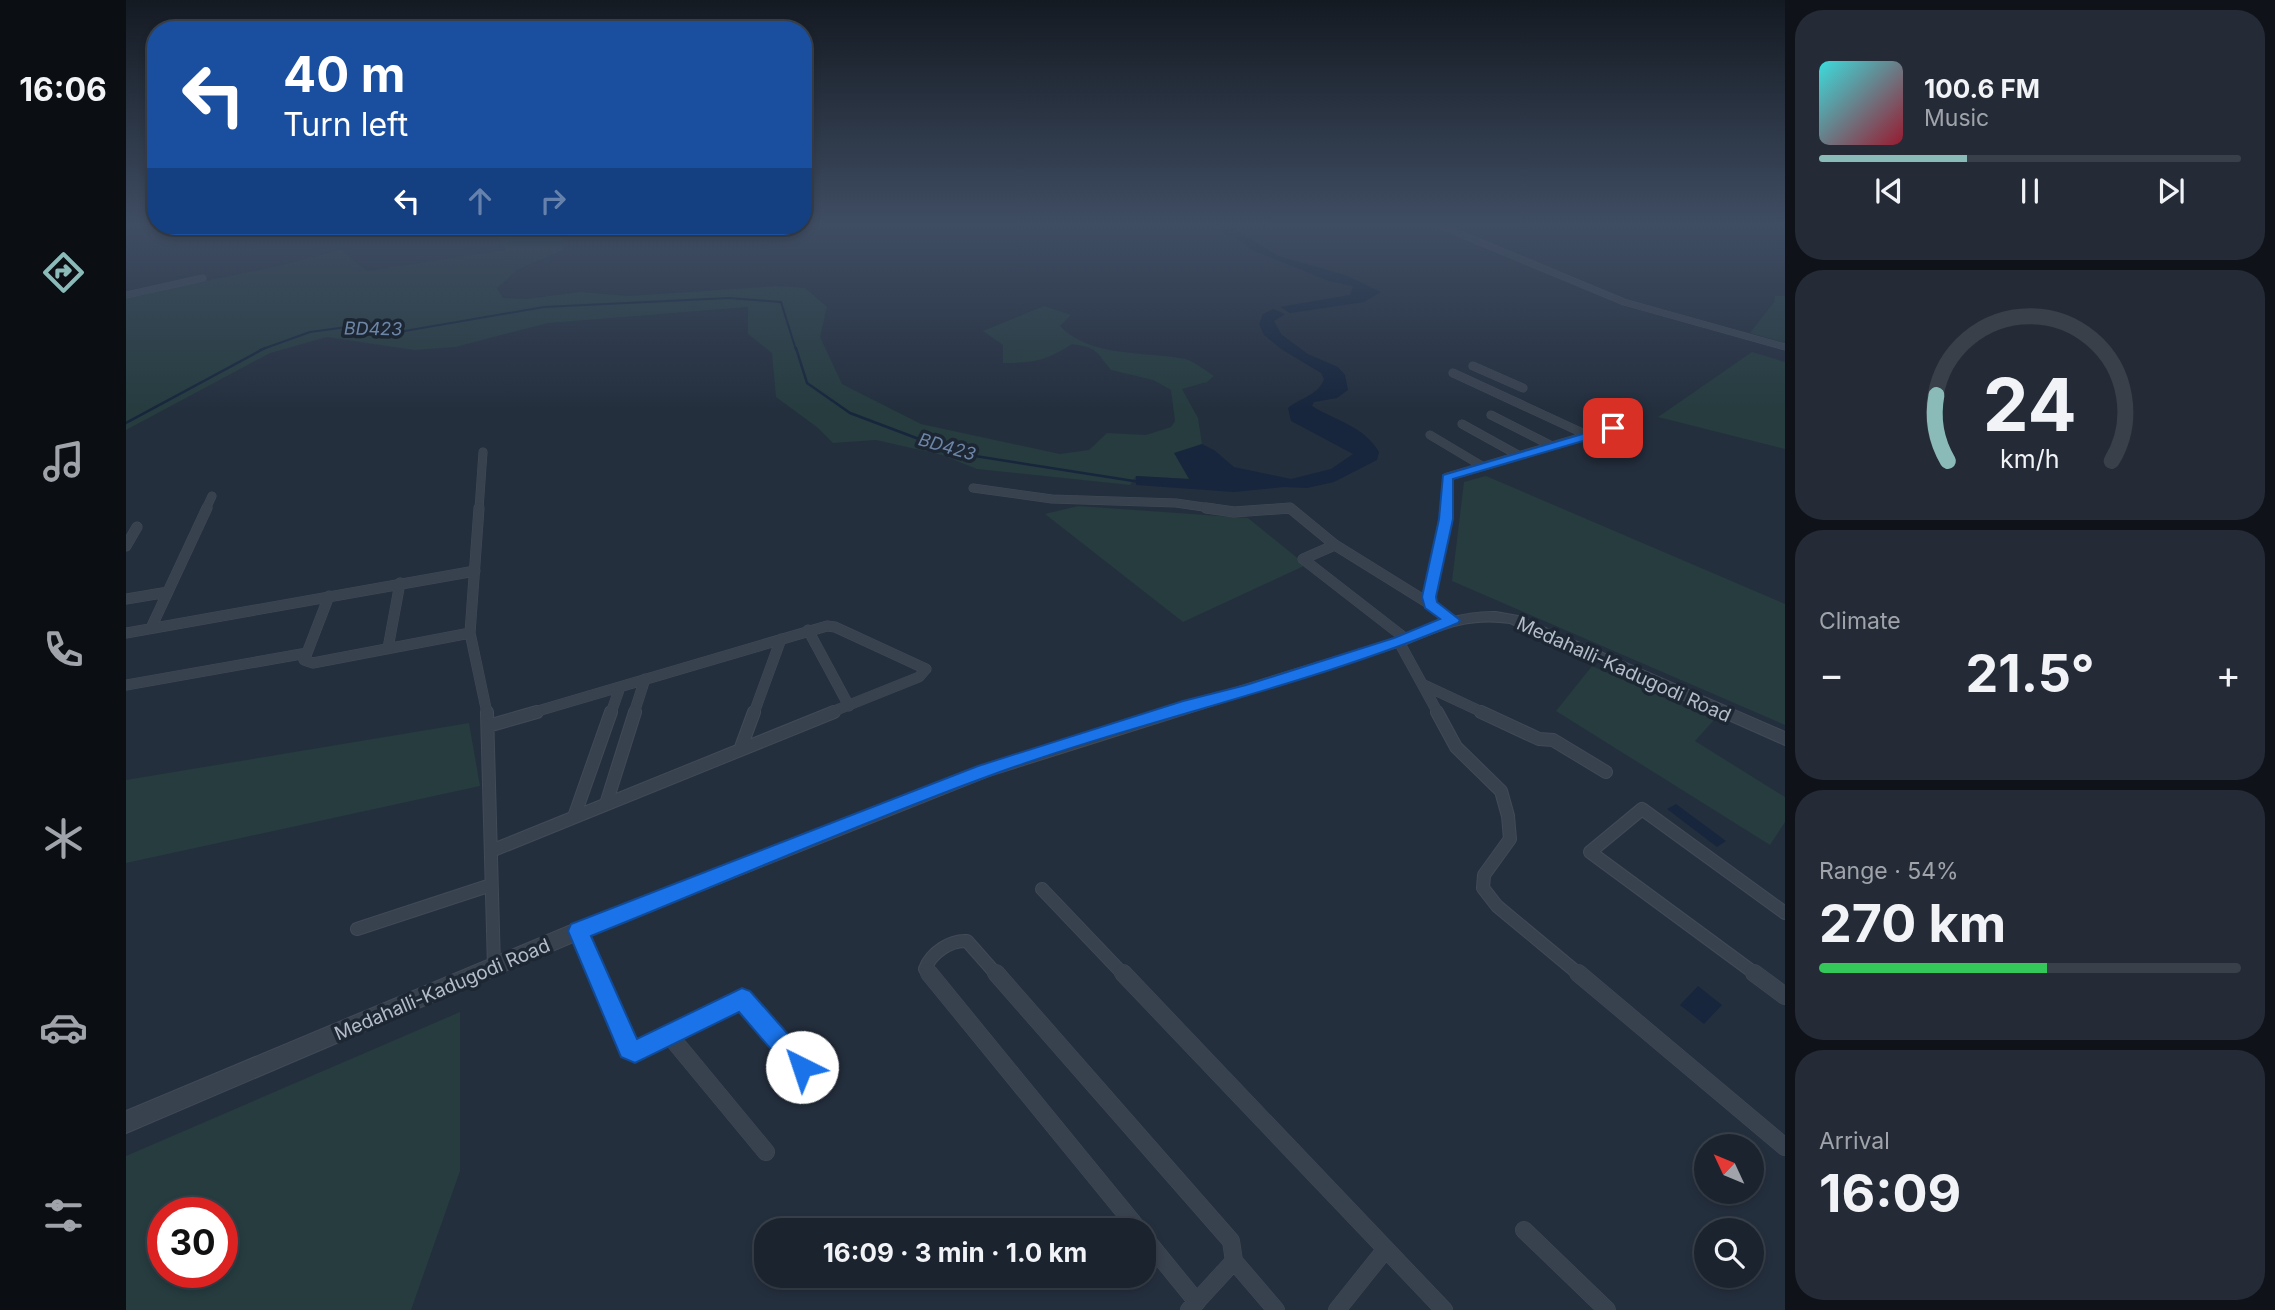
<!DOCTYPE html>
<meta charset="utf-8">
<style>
:root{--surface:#1b232e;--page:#242b36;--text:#f1f3f6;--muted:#a0a4aa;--line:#39404a;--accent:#8bbbb9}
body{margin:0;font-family:Inter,sans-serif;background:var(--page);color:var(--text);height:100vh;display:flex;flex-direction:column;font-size:26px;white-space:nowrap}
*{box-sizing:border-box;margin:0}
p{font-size:23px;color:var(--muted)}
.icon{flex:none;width:38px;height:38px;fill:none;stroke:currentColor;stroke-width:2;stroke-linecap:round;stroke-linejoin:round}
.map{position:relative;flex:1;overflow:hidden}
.details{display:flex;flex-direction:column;gap:10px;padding:10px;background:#0f1319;width:490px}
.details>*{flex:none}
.guide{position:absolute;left:21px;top:21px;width:665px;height:214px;border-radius:28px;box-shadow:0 4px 10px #0003,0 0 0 2px var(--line);background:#1a4fa0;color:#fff;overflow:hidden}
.needle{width:46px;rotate:314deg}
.buttons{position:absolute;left:1568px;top:1134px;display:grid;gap:14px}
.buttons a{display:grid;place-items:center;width:70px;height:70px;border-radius:50%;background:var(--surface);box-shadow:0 4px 10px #0003,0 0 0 2px var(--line);font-size:35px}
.speed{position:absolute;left:21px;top:1197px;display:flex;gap:14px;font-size:35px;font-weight:700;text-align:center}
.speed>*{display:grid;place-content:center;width:91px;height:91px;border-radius:50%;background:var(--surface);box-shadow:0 4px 10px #0003,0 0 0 2px var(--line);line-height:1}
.speed .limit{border:10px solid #d22;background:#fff;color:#111}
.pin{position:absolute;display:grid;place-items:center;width:60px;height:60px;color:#fff;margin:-30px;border-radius:14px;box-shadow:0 4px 10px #0006}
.me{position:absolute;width:77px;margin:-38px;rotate:319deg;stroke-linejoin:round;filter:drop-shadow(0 0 5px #0008)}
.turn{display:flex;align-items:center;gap:24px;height:147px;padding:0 21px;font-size:32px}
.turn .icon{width:91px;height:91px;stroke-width:2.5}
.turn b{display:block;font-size:49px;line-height:60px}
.lanes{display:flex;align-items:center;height:66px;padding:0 21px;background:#0003;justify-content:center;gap:35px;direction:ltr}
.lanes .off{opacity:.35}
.big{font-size:52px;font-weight:700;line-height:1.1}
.details .tile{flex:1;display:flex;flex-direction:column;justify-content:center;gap:10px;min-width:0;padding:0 24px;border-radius:28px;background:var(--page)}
.details .dial{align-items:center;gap:0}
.dial svg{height:182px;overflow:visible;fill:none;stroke:var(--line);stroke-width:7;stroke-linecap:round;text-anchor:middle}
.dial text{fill:var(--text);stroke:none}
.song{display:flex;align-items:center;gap:21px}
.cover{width:84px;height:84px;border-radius:10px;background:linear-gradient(135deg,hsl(180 70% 55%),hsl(350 70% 35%))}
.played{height:7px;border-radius:4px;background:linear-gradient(90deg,var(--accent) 35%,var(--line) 35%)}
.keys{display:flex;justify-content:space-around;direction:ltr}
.heat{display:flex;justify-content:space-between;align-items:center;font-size:38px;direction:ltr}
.charge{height:10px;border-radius:5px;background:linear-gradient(90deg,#34c759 54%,var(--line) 0)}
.trip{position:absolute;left:628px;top:1218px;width:402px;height:70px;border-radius:28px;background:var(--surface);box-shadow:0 4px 10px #0003,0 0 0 2px var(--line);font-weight:700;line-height:70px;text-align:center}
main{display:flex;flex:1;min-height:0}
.tab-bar{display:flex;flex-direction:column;width:126px;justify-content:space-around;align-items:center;background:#0b0e12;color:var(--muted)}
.tab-bar .icon{width:49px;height:49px}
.tab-bar .on{color:var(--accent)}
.tab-bar b{font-size:32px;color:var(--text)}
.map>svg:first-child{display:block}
</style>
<main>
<nav class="tab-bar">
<b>16:06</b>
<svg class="icon on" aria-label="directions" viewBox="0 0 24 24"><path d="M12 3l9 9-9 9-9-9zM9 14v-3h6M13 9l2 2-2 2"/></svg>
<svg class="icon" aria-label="music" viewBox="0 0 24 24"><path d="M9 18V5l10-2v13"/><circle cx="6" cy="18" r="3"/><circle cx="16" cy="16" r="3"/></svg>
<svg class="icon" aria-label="phone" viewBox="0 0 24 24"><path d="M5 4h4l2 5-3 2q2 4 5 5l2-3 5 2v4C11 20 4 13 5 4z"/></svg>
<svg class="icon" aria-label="climate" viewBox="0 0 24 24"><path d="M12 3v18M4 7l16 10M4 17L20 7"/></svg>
<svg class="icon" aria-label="car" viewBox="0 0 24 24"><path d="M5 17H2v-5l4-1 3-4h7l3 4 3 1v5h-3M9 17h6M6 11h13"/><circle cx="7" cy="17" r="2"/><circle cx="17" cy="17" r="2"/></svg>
<svg class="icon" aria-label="filters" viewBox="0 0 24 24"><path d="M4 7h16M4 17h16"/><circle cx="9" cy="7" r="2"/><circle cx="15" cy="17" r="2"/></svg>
</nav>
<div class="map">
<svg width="1659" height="1310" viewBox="0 0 1659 1310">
<rect width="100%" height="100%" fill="#242f3e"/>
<path fill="#263c3f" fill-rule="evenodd" d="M366,226h82l-12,8 1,16 -46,20 -20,18 6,10 23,1 54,-7 47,4 151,-10 27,2 22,19 -7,30 22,47 79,40 139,30 29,-4 18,-17 39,2 25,-8 4,-6 -4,-31 -18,-10 -42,-10c-16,-19 -12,-22 -39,-26 -26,17 -39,19 -69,19v-18l-20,-14 61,-25 27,9 -11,11c30,32 85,25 125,33 10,3 20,11 29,17l-7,6 -25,7 16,29 4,26 -17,8 5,27 -54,-3 -6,9 -153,-16 -35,-14 -66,-15 -43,3 -15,-15 -42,-31 -4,-44 -24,-19v-27l-200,16 -93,24 -41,3 -87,-13 -57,16 -144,77v-133l144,-29 71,-18 26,21 139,-21z
M1649,296h10v47l-35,-10 24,-31z
M1626,352l33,10v87l-127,-32z
M1360,476l299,128v121l-333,-144 12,-99z
M952,506l170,12 58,47 -123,57 -138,-108z
M1466,666l122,54 -19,21 90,56v25l-15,23 -214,-134z
M343,723l11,63 -354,77v-83z
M334,1012v159l-49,139h-285v-154zM37,1213h59v59h-59z"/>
<path fill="#17263c" d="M1080,225h22l50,31 67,19 36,17 -17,10 -74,11 -10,-6 70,-12 3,-9 -24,-5 -77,-31 -13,-10z
M1147,309l12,5 -11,7 7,13 27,20 30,13 7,8 3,15 -11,8 -23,4 -2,4c24,15 52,20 67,46l-2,8 -43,22 -27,6 -23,-1 -50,5 -98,-7v-9l53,3 -15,-26 28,-9 12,6 20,17 57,12 40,-10 22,-15 -62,-33 -3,-13c12,-10 31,-13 36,-29l-3,-6 -40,-24 -17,-14 -5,-11 4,-10z
M1550,804l50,37 -9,6 -50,-38z
M1572,986l24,19 -18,19 -24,-19z"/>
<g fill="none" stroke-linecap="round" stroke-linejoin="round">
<path stroke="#17263c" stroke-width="2" d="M134,350l50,-18 37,-5 46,6 151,-26 185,-9 52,4 15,48"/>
<path stroke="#17263c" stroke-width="2.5" d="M670,348l11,35 43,30 106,40 184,29
M0,423l139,-75"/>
<g stroke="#414a57" stroke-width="7">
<path id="minor-far4" d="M1313,225l185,77 161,45
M208,226l1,7 14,-2 5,-5
M242,229l3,-3
M0,295l77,-17"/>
</g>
<g stroke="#414a57" stroke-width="9">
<path id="minor-far3" d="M1347,366l50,22
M1327,373l134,62
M1365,415l59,30
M1336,424l56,31
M1304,435l52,31
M847,488l79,11 124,4 41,6
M80,509l6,-13
M353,509l4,-57
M1145,509h21
M1320,509l1,-32 166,-49"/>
</g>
<g stroke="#414a57" stroke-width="11">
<path id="minor-far2" d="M353,508l-9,125 17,80
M1080,508l28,4 56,-4 45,37 95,59
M1320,508l-17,89 1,7 22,16
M1209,545l-32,14 103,80
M0,546l11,-19
M0,599l42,-7
M25,628l56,-120
M682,630l41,76
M0,633l349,-62
M1273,642l39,71
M262,648l12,-65
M181,653l-3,7 9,3 157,-30
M0,685l181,-32 22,-57
M1298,685l60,28
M405,713l296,-87 8,1 91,42 -7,8 -90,36
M485,713l9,-26
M508,713l11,-34
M628,713l27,-74"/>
</g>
<g stroke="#414a57" stroke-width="14">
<path id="minor-far1" d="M361,712l7,255
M1311,712l19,35 45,44 7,25 2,23 -26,36 -1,13 14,18 83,69
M1355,712l58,27 14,1 53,32
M362,726l49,-14
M614,750l14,-38
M480,804l29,-92
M448,817l37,-105
M365,851l343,-139
M916,889l82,86
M231,929l134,-44
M452,931l19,44
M804,975l-5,-6c6,-16 25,-29 42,-28l30,34
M1631,975l-167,-123 52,-43 143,104"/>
</g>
<g stroke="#414a57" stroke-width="18">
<path id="minor" d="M471,973l33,76 5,3 107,-53 59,68
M803,973l210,257
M870,973l235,268 3,20 -45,49
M997,973l321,337
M1452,973l207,174
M1628,973l31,23
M544,1036l96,116
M1398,1230l83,80
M1018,1237l53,65
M1108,1261l42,49
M1211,1310l48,-60"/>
</g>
<g stroke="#414a57" stroke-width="2">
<path id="tertiary" d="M1370,612l22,4 267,116v13l-275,-122c-42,-6 -68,6 -106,22l-415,131 -404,161 -459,196v-22l445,-186 407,-158 416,-128c34,-14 64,-28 102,-27z"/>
</g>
<use href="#minor-far4" stroke="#38414e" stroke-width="6"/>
<use href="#minor-far3" stroke="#38414e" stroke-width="8"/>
<use href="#minor-far2" stroke="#38414e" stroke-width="10"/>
<use href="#minor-far1" stroke="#38414e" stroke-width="12"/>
<use href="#minor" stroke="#38414e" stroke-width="17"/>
<use href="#tertiary" fill="#38414e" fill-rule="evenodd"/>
</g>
<linearGradient id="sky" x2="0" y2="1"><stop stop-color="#141a22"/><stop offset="0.55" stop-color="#3f4d63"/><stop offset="1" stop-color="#3f4d63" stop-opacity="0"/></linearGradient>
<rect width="1659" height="409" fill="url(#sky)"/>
<path fill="#1a73e8" stroke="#114b97" stroke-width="2" d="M1487,425l4,1v5l-164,48v40l-17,78 1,5 23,18 -2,3c-152,64 -314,96 -469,153 -134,49 -265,107 -398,160l46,103 105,-51 8,3 60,68 3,8 -3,8 -8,4 -9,-4 -54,-63 -104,51 -14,-6 -53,-126 3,-7 407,-158 205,-65 63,-16 148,-47 46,-19 -15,-11 -3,-11 17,-78 4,-44z"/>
<g text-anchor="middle" stroke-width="7" stroke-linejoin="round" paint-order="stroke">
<g font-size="18" font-style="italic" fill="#6d86a8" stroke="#1d2633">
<text transform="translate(247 329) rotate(1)" y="6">BD423</text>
<text transform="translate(821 447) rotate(16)" y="6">BD423</text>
</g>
<g font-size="19" fill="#b4bcc9" stroke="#1d2633">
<text transform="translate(1498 669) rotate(24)" y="7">Medahalli-Kadugodi Road</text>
<text transform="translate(316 989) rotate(-23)" y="7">Medahalli-Kadugodi Road</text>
</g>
</g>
</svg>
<div class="buttons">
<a><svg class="needle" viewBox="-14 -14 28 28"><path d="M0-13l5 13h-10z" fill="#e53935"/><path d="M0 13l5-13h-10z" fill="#a0a4aa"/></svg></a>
<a><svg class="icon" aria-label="search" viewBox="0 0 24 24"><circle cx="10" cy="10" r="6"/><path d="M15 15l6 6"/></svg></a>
</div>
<div class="speed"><div class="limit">30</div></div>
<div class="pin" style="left:1487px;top:428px;background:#d93025"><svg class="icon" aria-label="arrive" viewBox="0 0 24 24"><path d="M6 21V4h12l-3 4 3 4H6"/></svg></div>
<svg class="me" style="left:676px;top:1067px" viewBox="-20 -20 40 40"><circle r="19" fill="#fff"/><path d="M0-13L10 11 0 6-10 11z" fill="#1a73e8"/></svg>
<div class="trip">16:09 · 3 min · 1.0 km</div>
<div class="guide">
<div class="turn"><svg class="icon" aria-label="left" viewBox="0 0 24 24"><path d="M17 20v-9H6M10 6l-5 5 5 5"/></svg><div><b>40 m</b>Turn left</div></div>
<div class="lanes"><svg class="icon" aria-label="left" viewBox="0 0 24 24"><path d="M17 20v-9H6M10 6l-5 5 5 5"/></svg><svg class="icon off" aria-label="ahead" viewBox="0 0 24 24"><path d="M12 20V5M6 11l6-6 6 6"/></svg><svg class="icon off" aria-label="right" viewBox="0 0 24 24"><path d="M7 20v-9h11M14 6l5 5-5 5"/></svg></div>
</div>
</div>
<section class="details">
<div class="tile">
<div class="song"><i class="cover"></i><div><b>100.6 FM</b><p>Music</p></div></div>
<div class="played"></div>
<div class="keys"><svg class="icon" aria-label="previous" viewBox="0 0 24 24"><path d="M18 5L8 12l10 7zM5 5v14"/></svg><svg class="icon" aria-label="pause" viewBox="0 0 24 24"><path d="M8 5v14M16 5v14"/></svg><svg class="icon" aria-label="next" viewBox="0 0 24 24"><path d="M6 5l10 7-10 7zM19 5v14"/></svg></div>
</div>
<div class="tile dial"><svg viewBox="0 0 100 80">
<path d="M14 69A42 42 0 1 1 86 69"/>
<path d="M14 69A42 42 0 0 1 9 40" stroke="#8bbbb9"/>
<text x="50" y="56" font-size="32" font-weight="700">24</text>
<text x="50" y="72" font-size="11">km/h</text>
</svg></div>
<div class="tile"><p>Climate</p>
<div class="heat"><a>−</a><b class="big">21.5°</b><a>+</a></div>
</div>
<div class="tile"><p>Range · 54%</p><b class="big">270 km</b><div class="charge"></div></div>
<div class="tile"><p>Arrival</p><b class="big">16:09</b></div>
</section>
</main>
